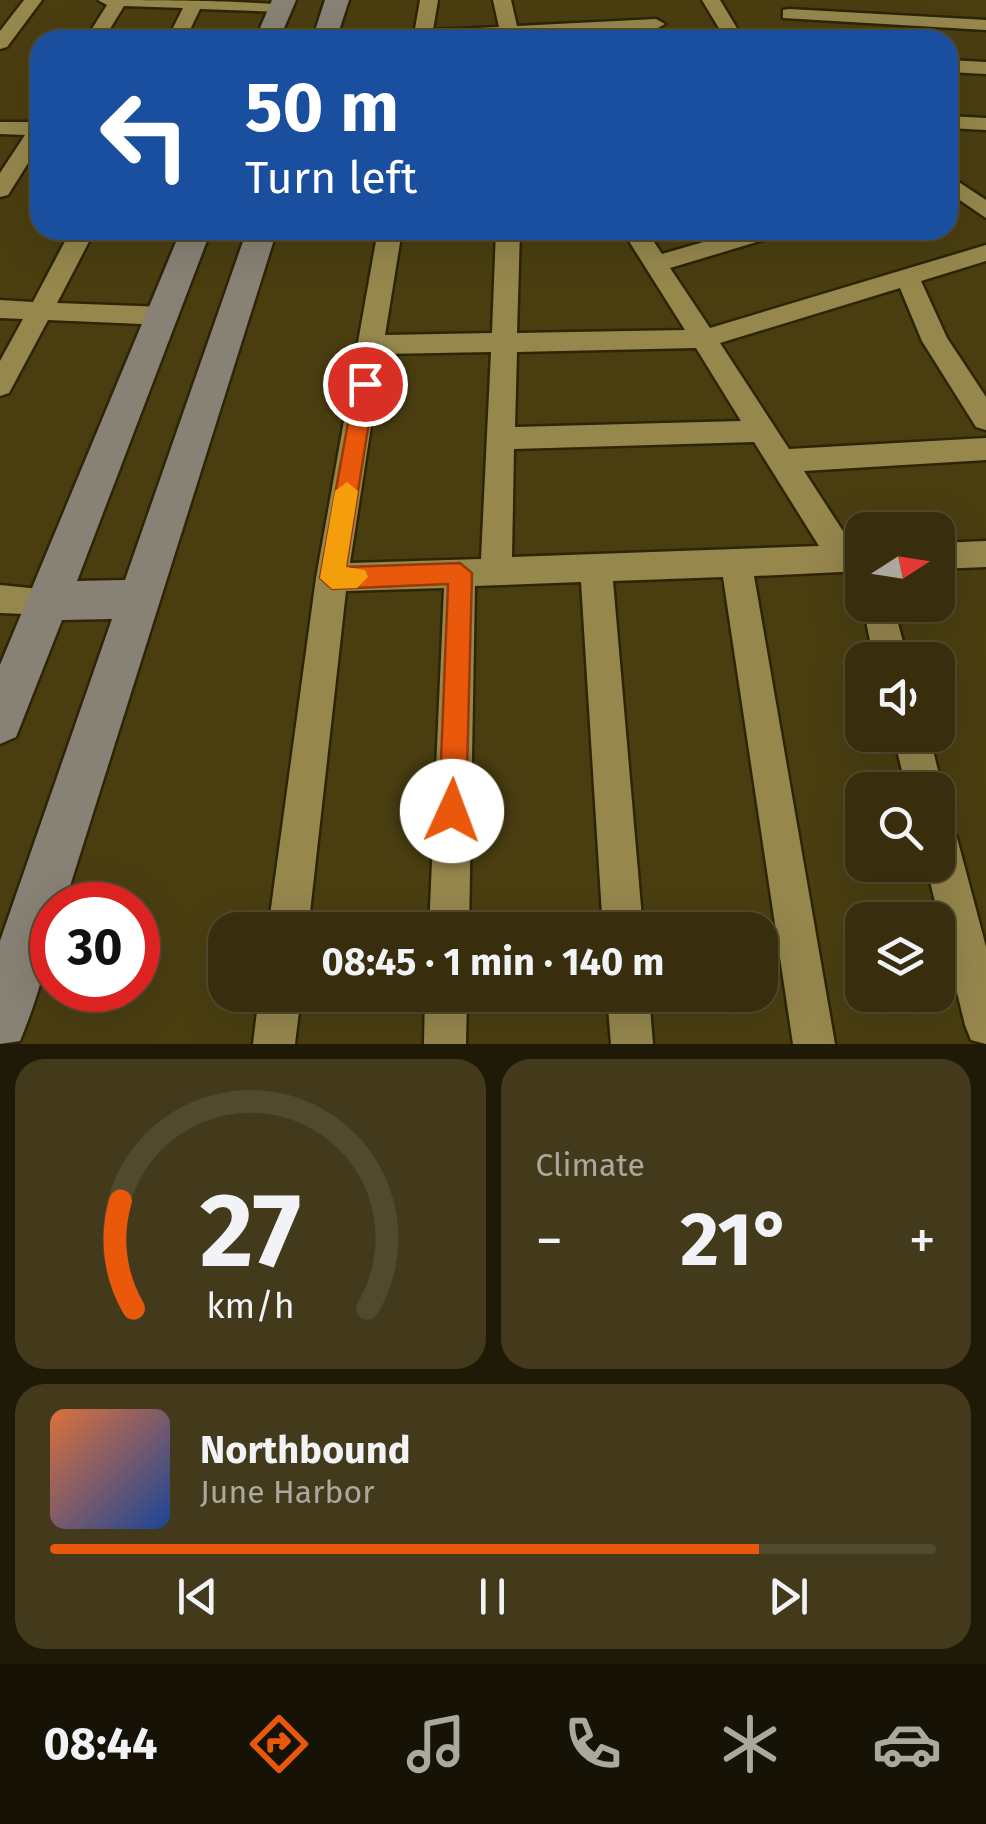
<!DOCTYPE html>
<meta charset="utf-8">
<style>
:root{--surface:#382e0d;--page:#433a1b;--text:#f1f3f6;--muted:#aba89d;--line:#524a2e;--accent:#ea580c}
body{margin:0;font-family:"Fira Sans",sans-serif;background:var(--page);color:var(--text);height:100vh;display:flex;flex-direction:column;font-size:38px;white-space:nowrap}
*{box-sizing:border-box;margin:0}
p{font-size:32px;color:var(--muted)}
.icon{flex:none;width:55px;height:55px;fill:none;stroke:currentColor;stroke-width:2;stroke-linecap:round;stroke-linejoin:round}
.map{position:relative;height:1044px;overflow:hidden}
.details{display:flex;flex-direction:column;gap:15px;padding:15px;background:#1f1907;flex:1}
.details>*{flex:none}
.hud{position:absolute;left:30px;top:30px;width:928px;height:210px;border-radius:30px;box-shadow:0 10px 40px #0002,0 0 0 2px var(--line);background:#1a4fa0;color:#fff;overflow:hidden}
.needle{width:65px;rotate:78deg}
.fabs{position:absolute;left:845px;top:512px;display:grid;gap:20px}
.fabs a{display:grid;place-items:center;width:110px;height:110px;border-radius:20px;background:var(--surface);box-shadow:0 10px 40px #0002,0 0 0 2px var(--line);font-size:50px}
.speed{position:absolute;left:30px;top:882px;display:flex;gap:20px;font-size:50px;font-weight:700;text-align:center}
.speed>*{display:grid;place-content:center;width:130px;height:130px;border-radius:50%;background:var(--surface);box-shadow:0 10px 40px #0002,0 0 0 2px var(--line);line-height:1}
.speed .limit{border:15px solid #d22;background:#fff;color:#111}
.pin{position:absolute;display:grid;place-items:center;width:85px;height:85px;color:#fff;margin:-42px;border:5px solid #fff;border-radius:50%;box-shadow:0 2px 10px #0007}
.me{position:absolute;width:110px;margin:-55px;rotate:2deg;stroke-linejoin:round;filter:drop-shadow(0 0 8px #0008)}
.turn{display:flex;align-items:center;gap:35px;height:210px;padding:0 50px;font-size:45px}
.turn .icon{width:130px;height:130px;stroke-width:2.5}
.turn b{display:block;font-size:70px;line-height:85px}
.big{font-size:75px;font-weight:700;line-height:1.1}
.details .widget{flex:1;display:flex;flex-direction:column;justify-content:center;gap:15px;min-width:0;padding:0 35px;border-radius:30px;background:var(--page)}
.details .dial{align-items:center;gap:0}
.dial svg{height:260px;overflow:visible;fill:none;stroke:var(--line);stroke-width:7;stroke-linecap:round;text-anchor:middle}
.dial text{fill:var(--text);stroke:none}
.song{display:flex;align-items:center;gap:30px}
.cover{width:120px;height:120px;border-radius:15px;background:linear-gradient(135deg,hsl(20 70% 55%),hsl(220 70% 35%))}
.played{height:10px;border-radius:5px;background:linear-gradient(90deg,var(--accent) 80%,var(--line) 80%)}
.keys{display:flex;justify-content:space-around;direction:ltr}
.heat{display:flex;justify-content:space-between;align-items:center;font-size:55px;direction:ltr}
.details .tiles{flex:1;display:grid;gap:15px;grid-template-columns:1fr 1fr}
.widget:last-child{grid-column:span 2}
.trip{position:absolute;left:208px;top:912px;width:570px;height:100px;border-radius:30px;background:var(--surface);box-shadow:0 10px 40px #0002,0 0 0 2px var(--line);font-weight:700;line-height:100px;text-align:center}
.menu{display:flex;height:160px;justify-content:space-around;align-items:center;background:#161205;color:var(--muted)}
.menu .icon{width:70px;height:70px}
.menu .on{color:var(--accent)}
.menu b{font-size:45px;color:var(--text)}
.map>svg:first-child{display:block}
</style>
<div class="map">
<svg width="986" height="1044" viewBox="0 0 986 1044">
<rect width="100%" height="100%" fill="#4a3e11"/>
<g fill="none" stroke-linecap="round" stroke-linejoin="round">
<g stroke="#2d2506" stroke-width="5">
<path id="street" d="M24,0h18l-35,47 -7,2v-18z
M98,0c32,0 174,0 192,7l-9,5 -81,-3 -15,31h-18l16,-32 -59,-2 -21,34h-18l22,-35z
M420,0h18l-5,30 66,-3 -6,-27h18l6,26 139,-7 9,5 -9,5 -243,11z
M702,0h18l24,40h-18z
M789,9l197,11v10l-203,-12v-8z
M948,60l38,2v12l-38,-2z
M948,116l38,2v12l-38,-2z
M0,122h40v22l-32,51 -8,2v-24l25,-38 -25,-1z
M948,175l38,25v18l-38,-26z
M71,230h24l-38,73 108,4 13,9 -13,9 -117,-5 -39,73 -9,3v-35l23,-42 -23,-1v-18l33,2z
M378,230h24l-17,105 107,-2 4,-103h24l-3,103 168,-3 -63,-100h24l16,24 83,-24h39l-4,5 -110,33 40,60 276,-83v16l-65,20 26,57 39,59v33l-10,-3 -54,-86 -22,-53 -180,55 69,106 197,-11v22l-182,11 48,74h10v26l-108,5 81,468h-42l-70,-467 -110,4 30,349h-40l-22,-348 -106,4 -6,344h-40l15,-342 -98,3 -38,339h-40l48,-352zM696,348l45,73 -226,6 2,-75zM491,352l-10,207 -131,4 32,-209zM754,442l65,104 -307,11 2,-108z
M986,541v26l-48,2v-26z
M0,585l60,6 5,10 -5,10 -11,4 -49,-2z
M862,602l31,3 15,55h-34z
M893,735h36l14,55 -5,13v-13h-31z
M938,819l13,6 6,13 29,109v97l-15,-4 -6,-15 -39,-160h12z
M259,995h42l-6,49h-42z
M425,995h42l-1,49h-42z
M607,995h42l4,49h-42z"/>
</g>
<g stroke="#2d2506" stroke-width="5">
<path id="secondary" d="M272,0h24l-17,40h-24z
M325,0h24l-13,40h-24z
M181,230h30l-134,351 48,-1 122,-350h30l-213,675h-12c0,48 -14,92 -32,136l-20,3v-103l112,-322 -50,1 -46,117 -16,7v-79z"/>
</g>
<use href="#street" fill="#96874d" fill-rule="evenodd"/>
<use href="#secondary" fill="#888276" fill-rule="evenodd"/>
</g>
<path fill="#ea580c" stroke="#983908" stroke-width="2.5" d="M365,377l10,7 -29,183 114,-4 12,10 -6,238 -4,10 -10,4 -9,-4 -4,-10 9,-227 -116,5 -12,-11 35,-194z"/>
<path fill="#f59e0b" d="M347,482l11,9 -12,76 19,3 3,7 -11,11 -25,1 -12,-11 15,-87z"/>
</svg>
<div class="fabs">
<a><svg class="needle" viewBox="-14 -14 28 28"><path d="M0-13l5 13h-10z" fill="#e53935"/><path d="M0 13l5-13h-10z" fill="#aba89d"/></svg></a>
<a><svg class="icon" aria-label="sound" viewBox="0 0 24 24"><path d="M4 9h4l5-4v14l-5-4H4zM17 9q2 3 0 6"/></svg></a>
<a><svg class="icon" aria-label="search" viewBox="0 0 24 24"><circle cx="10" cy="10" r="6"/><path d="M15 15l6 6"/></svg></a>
<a><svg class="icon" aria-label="layers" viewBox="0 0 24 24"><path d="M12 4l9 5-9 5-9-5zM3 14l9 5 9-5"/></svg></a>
</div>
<div class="speed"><div class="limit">30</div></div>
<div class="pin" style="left:365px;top:384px;background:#d93025"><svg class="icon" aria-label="arrive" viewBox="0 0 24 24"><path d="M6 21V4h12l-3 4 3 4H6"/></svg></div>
<svg class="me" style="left:452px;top:811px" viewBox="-20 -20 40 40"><circle r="19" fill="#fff"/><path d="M0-13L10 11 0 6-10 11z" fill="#ea580c"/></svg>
<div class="trip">08:45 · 1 min · 140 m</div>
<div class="hud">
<div class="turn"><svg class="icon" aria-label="left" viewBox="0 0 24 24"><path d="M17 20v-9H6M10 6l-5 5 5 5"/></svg><div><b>50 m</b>Turn left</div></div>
</div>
</div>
<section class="details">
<div class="tiles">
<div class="widget dial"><svg viewBox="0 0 100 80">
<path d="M14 69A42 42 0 1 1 86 69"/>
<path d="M14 69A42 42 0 0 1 10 36" stroke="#ea580c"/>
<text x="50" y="56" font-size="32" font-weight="700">27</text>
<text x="50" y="72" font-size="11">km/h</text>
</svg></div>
<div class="widget"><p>Climate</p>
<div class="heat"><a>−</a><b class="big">21°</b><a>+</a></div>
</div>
<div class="widget">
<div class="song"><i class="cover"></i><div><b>Northbound</b><p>June Harbor</p></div></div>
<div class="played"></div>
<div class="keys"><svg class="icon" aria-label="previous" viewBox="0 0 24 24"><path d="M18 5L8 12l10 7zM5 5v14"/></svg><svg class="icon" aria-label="pause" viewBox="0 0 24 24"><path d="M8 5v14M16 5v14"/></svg><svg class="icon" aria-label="next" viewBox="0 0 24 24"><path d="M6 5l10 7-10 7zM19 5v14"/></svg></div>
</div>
</div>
</section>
<nav class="menu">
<b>08:44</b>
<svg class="icon on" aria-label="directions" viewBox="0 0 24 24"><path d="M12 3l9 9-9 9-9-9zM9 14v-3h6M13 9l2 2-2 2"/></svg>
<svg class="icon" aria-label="music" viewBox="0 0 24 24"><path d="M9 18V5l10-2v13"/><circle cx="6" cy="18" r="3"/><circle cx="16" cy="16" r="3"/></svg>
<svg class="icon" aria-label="phone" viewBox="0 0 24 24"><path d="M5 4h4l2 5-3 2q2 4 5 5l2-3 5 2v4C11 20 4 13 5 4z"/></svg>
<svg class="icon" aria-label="climate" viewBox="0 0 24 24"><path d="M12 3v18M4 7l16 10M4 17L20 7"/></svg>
<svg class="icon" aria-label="car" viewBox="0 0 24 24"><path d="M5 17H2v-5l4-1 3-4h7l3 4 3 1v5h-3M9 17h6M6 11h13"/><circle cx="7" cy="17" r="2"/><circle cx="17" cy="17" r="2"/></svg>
</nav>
